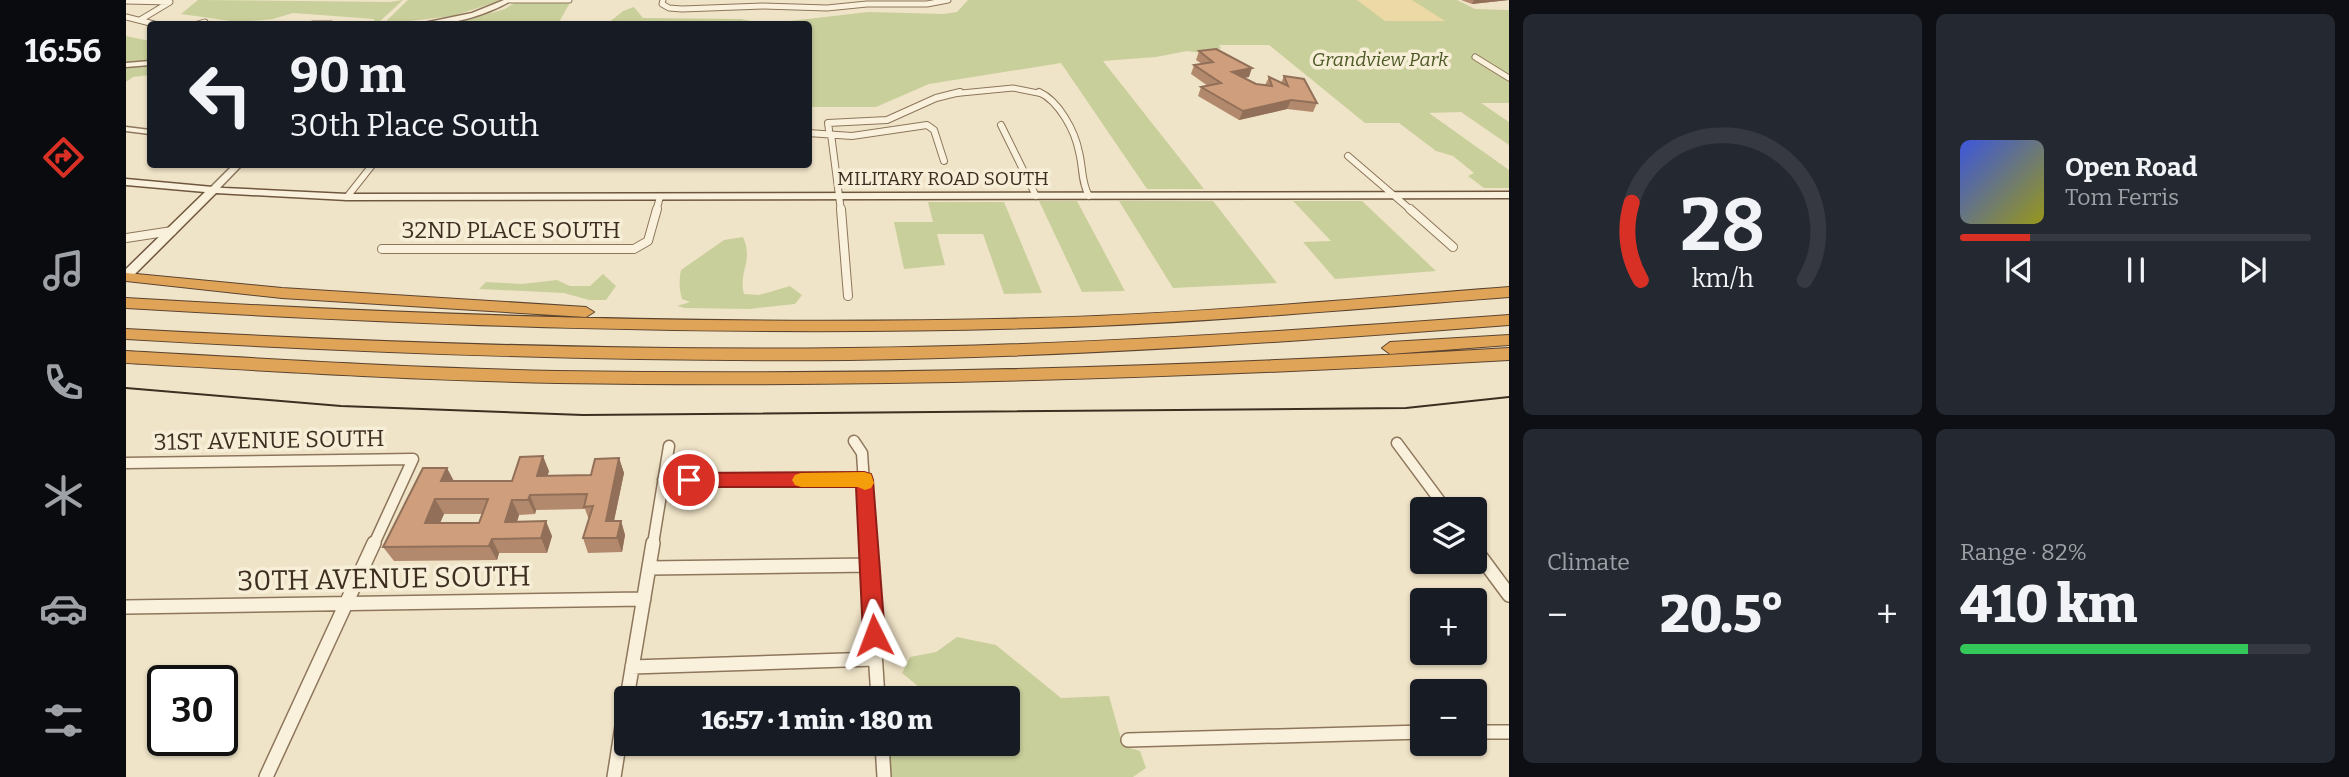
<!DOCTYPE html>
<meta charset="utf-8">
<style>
:root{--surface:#171b24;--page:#242831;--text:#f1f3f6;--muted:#9ea1a6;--line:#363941;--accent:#d93025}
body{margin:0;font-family:Bitter,serif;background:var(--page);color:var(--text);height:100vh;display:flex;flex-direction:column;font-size:26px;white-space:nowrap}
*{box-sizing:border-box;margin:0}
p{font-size:23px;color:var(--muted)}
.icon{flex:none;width:38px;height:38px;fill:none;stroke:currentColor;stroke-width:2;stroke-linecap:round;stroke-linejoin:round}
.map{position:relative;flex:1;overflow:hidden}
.panel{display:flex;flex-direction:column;gap:14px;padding:14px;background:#0d0f14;width:840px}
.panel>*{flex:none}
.banner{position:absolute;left:21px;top:21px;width:665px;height:147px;border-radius:7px;box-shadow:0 2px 5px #0004;background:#171b24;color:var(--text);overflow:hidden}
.buttons{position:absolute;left:1284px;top:497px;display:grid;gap:14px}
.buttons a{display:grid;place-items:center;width:77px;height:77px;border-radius:7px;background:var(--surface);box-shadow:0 2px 5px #0004;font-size:35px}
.speed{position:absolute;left:21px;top:665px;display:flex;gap:14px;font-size:35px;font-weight:700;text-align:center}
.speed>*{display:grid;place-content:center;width:91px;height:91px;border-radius:50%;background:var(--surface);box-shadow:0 2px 5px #0004;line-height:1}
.speed .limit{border:4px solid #111;border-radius:10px;background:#fff;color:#111}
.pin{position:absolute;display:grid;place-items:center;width:60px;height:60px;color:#fff;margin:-30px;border:4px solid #fff;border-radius:50%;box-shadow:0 2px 7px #0007}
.me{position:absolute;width:77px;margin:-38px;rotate:357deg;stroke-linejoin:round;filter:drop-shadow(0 0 5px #0008)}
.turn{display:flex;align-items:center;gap:24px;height:147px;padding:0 28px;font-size:32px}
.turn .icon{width:91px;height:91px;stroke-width:2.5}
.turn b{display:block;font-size:49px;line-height:60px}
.big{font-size:52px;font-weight:800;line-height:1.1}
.panel .card{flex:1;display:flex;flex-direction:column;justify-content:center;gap:10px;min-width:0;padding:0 24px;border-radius:10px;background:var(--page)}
.panel .dial{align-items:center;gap:0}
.dial svg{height:182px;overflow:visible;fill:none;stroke:var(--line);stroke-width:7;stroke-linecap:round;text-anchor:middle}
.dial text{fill:var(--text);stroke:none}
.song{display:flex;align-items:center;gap:21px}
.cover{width:84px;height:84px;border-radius:10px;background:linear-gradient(135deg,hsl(230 70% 55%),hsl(60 70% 35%))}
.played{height:7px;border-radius:4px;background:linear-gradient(90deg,var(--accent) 20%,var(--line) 20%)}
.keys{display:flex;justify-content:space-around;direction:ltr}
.heat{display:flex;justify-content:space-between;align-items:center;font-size:38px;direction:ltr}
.charge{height:10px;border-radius:5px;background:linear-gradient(90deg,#34c759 82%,var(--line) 0)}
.panel .tiles{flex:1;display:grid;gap:14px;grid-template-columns:repeat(2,1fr)}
.trip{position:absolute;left:488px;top:686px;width:406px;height:70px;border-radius:7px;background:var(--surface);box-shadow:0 2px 5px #0004;font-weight:800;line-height:70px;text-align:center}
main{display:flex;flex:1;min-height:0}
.dock{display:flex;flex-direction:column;width:126px;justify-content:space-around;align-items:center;background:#090b0e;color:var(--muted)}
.dock .icon{width:49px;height:49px}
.dock .active{color:var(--accent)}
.dock b{font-size:32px;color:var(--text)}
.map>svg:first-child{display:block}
</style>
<main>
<nav class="dock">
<b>16:56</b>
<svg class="icon active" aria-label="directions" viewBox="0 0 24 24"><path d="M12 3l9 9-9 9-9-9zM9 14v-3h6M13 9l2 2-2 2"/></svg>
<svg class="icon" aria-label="music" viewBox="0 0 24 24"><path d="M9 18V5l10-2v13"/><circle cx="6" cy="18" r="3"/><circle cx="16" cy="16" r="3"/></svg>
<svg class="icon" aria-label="phone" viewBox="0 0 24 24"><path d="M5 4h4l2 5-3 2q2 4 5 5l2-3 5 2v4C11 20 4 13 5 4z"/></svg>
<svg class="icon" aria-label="climate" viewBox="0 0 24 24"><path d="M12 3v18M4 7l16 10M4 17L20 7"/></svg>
<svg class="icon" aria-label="car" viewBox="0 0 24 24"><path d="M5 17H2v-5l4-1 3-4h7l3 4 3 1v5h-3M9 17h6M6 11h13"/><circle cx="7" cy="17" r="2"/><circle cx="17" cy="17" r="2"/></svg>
<svg class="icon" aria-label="filters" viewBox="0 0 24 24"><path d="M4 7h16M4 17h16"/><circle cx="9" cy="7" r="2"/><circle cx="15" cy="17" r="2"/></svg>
</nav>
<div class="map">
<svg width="1383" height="777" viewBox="0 0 1383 777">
<rect width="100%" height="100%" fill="#f0e4c8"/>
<path fill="#c9cf9b" d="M72,0l192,2 13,-2 -26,24h-3v-5l-81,-6 -20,6 -35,3 -57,-8z
M282,0h94l-49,16 -70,8z
M842,0h489l18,9 34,1v93h-28l28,19v23l-48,-33 -32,1 80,57v18h-25l-16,-12 6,-3 -21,-17 -17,-5 -37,-28h-34l-96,-78h-50l2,3 -12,6 -22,-3 -31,6 -53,4 101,128h-57l-86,-126 -132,21 -53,23h-62l-5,-1 -1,-82h-370l29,-4 38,-11 12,-8h54l-12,21 48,2 16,-13 11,-4 9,11 98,1 23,5 104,-12 76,2 13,-2z
M0,36l24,5v34l-17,2 -7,5z
M913,201h38l48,90 -43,1z
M993,201h94l64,82 -104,5z
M1167,201h69l74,70 -101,8 -32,-37 28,-1z
M802,202h76l38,91 -38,1 -21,-60h-46l8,31 -41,4 -10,-47h39z
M617,237c11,25 -5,34 1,57l15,1 31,-9 12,9 -7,9 -46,5 -64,-1 -8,-2 13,-4 -8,-3c-3,-11 -3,-18 -1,-29l43,-30z
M477,274l13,12 -10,14h-17l-25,-7 -85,-4 7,-7 36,2 35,-4 13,6h20z
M831,637l39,8 65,53 48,-2 14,50 17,5 6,17 -13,9h-249l-2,-33h126v-46h-76l-30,-25 8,-16 26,-5z"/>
<path fill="#ecd9a5" d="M1231,0h55l33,21h-60z"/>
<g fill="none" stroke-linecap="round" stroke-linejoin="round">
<g stroke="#8d765c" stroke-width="7">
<path id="minor-far4" d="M383,0h60
M537,0l-1,4 7,4 13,1 81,-3 64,2 40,-4h60l21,-4
M0,1l44,1 -30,18
M0,17l28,7
M72,24l7,-2
M187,24h18
M1349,57l34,21
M825,94l62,-6 30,6"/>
</g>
<g stroke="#8d765c" stroke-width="8">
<path id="minor-far3" d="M913,92c20,9 36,39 40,60 4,15 2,30 10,44
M875,125l35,71
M703,130l-1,-7 59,-3 49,-22 24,-6
M682,133l44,3 75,-11 7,5 10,31
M705,134l10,77
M1222,156l64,55
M221,197l26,-33
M530,211l4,-14"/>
</g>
<g stroke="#8d765c" stroke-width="10">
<path id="minor-far2" d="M715,209l7,87
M1284,209l43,38
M0,238l46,-7
M256,249h252l14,-8 9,-32"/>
</g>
<g stroke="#8d765c" stroke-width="13">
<path id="minor-far1" d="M728,441l8,12 6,91
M1271,443l49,66
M0,463l287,-4 -39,85
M537,480h201
M527,544l16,-98"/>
</g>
<g stroke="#8d765c" stroke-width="16">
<path id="minor" d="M742,543l10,155
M1349,549l34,46
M523,568l221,-3
M0,607l518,-8
M506,667l243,-8
M501,698l26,-155
M1349,732h34
M1002,740l295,-8
M756,744l2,33
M140,777l108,-234
M488,777l12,-76"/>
</g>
<g stroke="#8d765c" stroke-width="3">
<path id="tertiary" d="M378,0h8c-24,15 -65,27 -93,24l53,-11z
M24,61v4l-24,2v-4z
M0,127l24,3v4l-24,-3z
M108,164h9l-27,28h-6v-4z"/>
</g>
<g stroke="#6f573f" stroke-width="3">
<path id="secondary" d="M0,179l98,9 123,6 1162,-2v6l-1162,2 -131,-7 -86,86 -4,1v-11l79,-77 -79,-7z"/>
</g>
<g stroke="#5b4430" stroke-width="2">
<path id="motorway" d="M0,273l156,15 304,19 8,5 -8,5 -304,-19 -156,-17z
M1383,287v10c-157,12 -314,27 -472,31 -304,9 -608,-2 -911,-20v-10c303,18 607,28 911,20 158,-4 315,-19 472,-31z
M1383,315v10c-220,17 -439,32 -660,35 -241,2 -482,-7 -723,-21v-10c241,13 482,22 723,19 221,-2 440,-17 660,-33z
M1383,335v10l-119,9 -8,-6 8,-6z
M1383,348v12c-317,18 -634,28 -952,23 -144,-3 -287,-12 -431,-20v-12c144,8 287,17 431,20 318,5 635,-4 952,-23z"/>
</g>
<use href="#minor-far4" stroke="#faf1dc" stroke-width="5"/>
<use href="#minor-far3" stroke="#faf1dc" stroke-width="6"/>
<use href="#minor-far2" stroke="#faf1dc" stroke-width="8"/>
<use href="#minor-far1" stroke="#faf1dc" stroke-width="10"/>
<use href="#minor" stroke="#faf1dc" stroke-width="13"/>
<use href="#tertiary" fill="#faf1dc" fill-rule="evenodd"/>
<use href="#secondary" fill="#faf1dc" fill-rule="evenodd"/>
<use href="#motorway" fill="#e0a458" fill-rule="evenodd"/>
<path stroke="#3d2e20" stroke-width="2" d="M0,388l215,18 242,9 823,-7 103,-11"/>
</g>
<path fill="#b2896c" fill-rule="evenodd" d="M1335,0h48l-37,4z
M1073,51l50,26 -5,1 12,6 9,1 4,-8 12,6 3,-7 33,27 -4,9 -26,-3 -48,11 -41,-24 3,-9 7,-1 -17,-12 3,-9 8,-1 -6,-4z
M493,458l5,15 -10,48h7l4,14 -3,17 -34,1 -5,-15 6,-18 -4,-11 -49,1 -1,4 -16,1 -2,7 35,14 -5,17h-48l-2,7 -103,1 -11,-14 72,-66h57l37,-10 -2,5 44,-1zM318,514h39l-4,9h-39z"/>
<path fill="#916f58" d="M1348,0h35l-37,4z
M1126,68l-3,9 -20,3 3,-8z
M1165,100l-4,9 -48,11 4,-9z
M417,456l6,15 -6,20 -6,-15z
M493,458l5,15 -13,62 -5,-14z
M321,468l8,15 -14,-2z
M404,495l6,15 -1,4 -7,-14z
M309,499l9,15 -10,23 -9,-14z
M386,500l7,15 -7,21 -7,-14z
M420,521l6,15 -5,17 -6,-15z
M495,521l4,14 -3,17 -5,-14z
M366,539l7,14 -2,7 -8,-14z"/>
<path fill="#cf9f7d" stroke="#916f58" stroke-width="2" fill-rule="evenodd" d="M1090,49l36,19 -20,4 24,12 16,2 -3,-9 19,9 -4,-10 20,3 13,24 -26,-3 -48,11 -42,-24 20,-4 -27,-18 19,-3 -14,-11z
M417,456l-6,20 54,-1 4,-16 24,-1 -13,63h15l-4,17h-34l10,-32 -9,1 3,-13 -57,1 -2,5h-16l-7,22 41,-1 -5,17 -49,1 -3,7 -106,1 40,-79h24l-6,13h71l8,-24zM309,499h53l-9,24h-54z"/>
<path fill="#d93025" stroke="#8d1f18" stroke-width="2" d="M738,472l7,2 2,6 12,155 -4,7 -7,3 -8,-3 -3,-7 -7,-148h-167l-7,-2 -2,-5 2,-5 7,-2z"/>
<path fill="#f59e0b" d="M738,472l7,2 3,9 -3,5 -6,2 -7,-3h-57l-6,-2 -3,-5 3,-5 6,-2z"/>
<g text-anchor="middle" stroke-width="7" stroke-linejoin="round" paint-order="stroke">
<g font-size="19" font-style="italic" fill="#4d5a26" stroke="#f7eed8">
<text x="1254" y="66">Grandview Park</text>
</g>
<g font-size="19" fill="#3d2e20" stroke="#f7eed8">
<text x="817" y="185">MILITARY ROAD SOUTH</text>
</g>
<g font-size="23" fill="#3d2e20" stroke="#f7eed8">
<text x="385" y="238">32ND PLACE SOUTH</text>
<text transform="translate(143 440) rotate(-1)" y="8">31ST AVENUE SOUTH</text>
</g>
<g font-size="28" fill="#3d2e20" stroke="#f7eed8">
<text transform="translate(258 578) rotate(-1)" y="10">30TH AVENUE SOUTH</text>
</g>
</g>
</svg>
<div class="buttons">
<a><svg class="icon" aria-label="layers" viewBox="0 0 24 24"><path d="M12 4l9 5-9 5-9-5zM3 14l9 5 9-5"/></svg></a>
<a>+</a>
<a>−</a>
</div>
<div class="speed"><div class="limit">30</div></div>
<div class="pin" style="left:563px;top:480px;background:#d93025"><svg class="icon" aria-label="arrive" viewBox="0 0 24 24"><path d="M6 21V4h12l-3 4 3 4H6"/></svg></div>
<svg class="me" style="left:748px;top:635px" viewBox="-20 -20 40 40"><path d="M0-17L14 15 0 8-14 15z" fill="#d93025" stroke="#fff" stroke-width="4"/></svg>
<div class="trip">16:57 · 1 min · 180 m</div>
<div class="banner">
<div class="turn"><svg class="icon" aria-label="left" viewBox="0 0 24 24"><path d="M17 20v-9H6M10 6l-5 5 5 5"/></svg><div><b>90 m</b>30th Place South</div></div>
</div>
</div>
<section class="panel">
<div class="tiles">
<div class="card dial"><svg viewBox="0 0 100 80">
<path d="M14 69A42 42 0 1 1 86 69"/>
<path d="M14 69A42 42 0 0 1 10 35" stroke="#d93025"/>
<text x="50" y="56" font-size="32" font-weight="700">28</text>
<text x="50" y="72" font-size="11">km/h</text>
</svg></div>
<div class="card">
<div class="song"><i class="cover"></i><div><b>Open Road</b><p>Tom Ferris</p></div></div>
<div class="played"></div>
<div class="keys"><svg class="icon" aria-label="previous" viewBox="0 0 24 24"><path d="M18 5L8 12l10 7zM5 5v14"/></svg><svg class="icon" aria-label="pause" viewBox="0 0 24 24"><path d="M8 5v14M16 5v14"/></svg><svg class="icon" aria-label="next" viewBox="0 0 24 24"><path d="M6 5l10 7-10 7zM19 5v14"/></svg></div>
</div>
<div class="card"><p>Climate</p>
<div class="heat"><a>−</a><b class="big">20.5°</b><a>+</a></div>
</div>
<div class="card"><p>Range · 82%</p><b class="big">410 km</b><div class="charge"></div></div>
</div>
</section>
</main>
